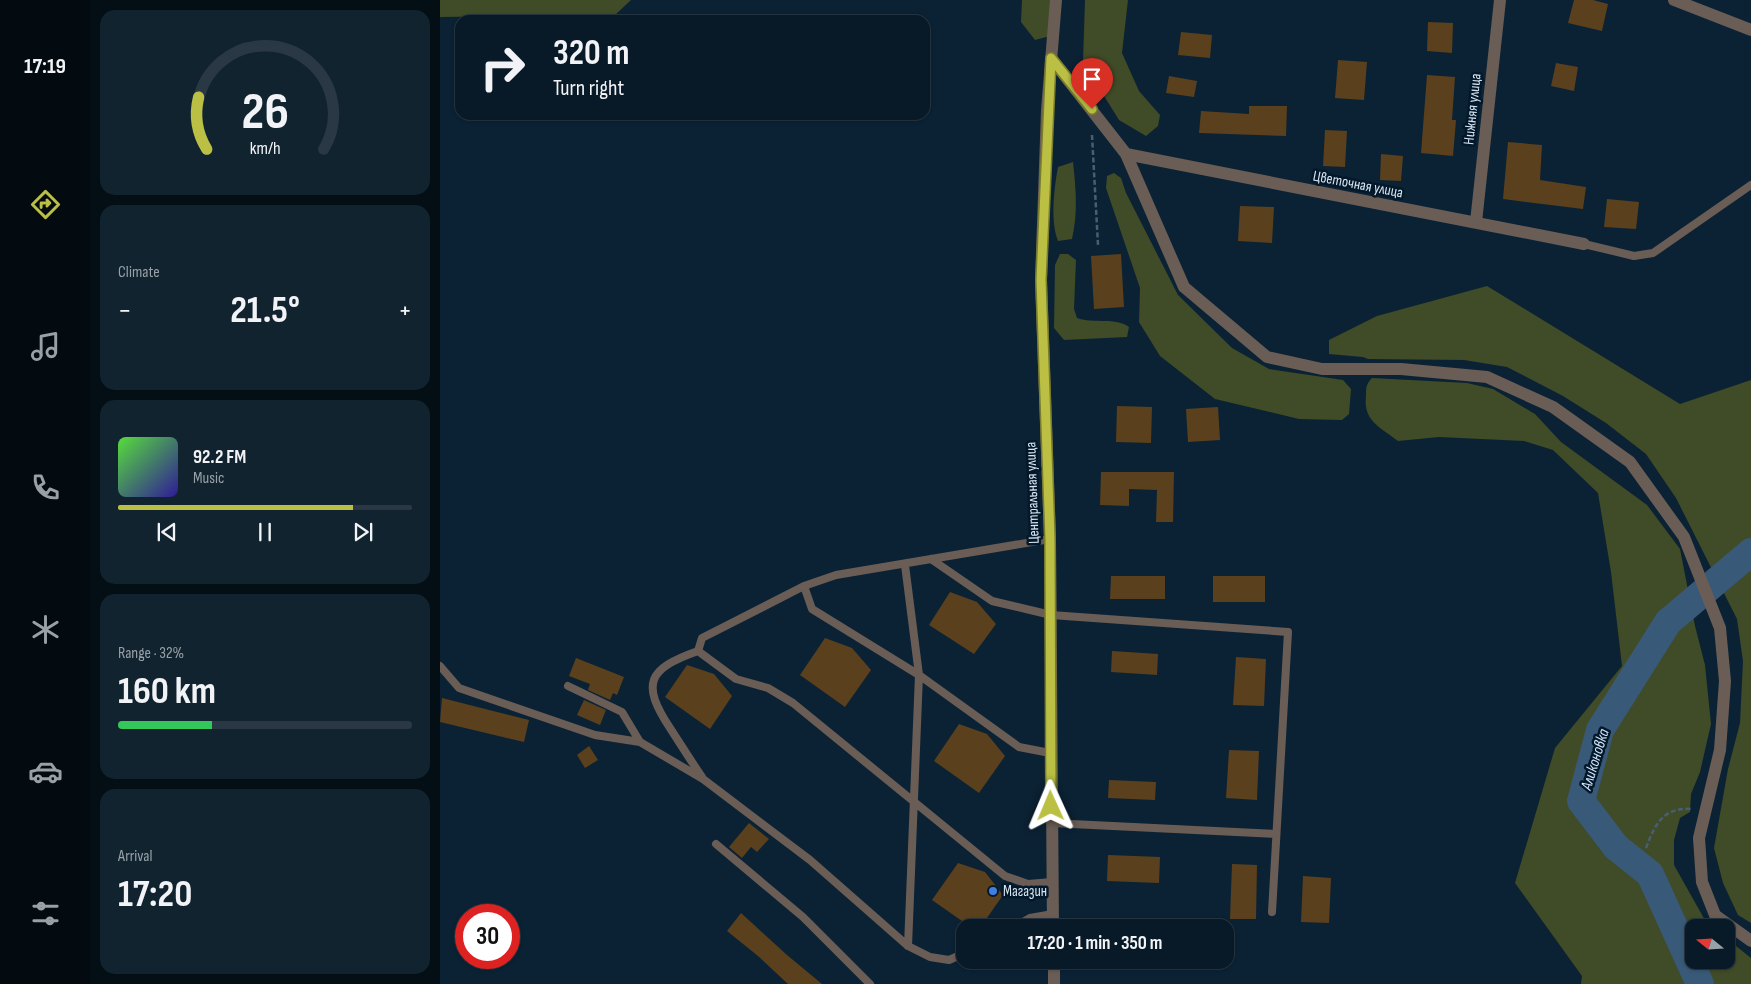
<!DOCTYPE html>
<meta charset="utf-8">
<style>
:root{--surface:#081a27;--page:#11232f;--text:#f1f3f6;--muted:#98a1a7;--line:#293844;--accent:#bbc044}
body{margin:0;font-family:"Sofia Sans Condensed",sans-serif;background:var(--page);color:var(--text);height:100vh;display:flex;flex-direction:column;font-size:19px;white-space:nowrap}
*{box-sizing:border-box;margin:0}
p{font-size:16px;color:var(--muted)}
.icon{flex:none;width:28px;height:28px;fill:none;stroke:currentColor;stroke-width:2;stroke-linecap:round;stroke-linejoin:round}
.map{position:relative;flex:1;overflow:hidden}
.sheet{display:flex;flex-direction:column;gap:10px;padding:10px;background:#040e15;width:350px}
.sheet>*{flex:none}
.top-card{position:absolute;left:15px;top:15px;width:475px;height:105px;border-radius:15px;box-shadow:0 1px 4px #0004,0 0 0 1px var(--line);background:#081a27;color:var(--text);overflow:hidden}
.needle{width:32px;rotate:288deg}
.controls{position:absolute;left:1245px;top:919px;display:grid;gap:10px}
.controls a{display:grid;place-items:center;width:50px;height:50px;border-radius:10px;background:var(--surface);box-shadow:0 1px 4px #0004,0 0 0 1px var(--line);font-size:25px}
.speed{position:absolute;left:15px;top:904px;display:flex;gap:10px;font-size:25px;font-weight:700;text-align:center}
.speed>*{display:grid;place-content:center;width:65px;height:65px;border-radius:50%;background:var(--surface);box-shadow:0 1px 4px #0004,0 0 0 1px var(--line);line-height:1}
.speed .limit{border:8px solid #d22;background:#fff;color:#111}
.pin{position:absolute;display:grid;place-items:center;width:42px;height:42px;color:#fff;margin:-51px -21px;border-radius:50% 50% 50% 0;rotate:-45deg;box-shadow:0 0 5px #0007}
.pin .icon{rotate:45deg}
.me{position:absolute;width:55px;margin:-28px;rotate:359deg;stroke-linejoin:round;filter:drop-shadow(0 0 4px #0008)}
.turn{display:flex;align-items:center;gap:18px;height:105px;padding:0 15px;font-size:22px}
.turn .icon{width:65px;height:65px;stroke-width:2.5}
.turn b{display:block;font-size:35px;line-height:42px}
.big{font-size:38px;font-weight:700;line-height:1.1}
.sheet .tile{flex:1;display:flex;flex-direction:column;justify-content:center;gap:8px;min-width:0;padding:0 18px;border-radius:15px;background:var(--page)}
.sheet .dial{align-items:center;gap:0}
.dial svg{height:130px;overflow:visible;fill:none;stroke:var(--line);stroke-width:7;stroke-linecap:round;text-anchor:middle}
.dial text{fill:var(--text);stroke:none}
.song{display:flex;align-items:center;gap:15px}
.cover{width:60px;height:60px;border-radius:8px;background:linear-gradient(135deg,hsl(110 70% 55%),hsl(250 70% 35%))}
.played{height:5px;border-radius:2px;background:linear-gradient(90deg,var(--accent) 80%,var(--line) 80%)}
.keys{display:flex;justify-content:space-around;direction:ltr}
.heat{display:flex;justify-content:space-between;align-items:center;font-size:28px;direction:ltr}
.charge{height:8px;border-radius:4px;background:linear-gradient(90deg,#34c759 32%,var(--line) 0)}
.trip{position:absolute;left:516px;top:919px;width:278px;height:50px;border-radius:15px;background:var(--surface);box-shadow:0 1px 4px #0004,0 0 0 1px var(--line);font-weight:700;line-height:50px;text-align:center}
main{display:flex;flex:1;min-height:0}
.dock{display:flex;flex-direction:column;width:90px;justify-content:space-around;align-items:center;background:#030a10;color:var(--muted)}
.dock .icon{width:35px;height:35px}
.dock .active{color:var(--accent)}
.dock b{font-size:22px;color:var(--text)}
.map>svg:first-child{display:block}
</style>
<main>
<nav class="dock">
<b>17:19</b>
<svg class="icon active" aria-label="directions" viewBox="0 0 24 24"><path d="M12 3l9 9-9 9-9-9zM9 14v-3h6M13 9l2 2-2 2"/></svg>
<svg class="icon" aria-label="music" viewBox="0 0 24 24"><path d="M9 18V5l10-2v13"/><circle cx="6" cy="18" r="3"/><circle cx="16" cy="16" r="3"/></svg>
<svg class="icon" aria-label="phone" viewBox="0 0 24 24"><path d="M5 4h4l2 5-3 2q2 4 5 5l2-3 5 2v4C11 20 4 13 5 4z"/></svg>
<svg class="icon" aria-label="climate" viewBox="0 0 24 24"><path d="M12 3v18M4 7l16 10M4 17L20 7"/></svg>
<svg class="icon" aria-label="car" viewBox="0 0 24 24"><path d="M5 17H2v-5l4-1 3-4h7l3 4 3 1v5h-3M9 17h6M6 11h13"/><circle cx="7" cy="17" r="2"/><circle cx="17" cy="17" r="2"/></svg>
<svg class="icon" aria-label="filters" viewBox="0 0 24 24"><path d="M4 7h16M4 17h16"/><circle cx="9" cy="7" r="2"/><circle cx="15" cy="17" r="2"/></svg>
</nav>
<section class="sheet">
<div class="tile dial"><svg viewBox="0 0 100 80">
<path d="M14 69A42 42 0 1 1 86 69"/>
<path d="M14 69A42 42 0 0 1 9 37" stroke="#bbc044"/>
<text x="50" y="56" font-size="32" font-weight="700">26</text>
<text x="50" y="72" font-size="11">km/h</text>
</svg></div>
<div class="tile"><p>Climate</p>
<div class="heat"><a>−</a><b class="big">21.5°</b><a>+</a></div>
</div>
<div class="tile">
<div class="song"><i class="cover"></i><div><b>92.2 FM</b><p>Music</p></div></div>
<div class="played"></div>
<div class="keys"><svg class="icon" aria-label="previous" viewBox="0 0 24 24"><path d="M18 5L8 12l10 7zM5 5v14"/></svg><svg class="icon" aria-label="pause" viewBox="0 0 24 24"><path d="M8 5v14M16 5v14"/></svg><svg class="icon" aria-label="next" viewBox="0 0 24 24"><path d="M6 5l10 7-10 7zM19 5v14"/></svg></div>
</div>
<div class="tile"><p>Range · 32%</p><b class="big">160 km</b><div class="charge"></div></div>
<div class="tile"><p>Arrival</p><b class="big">17:20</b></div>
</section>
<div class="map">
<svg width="1311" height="984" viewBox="0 0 1311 984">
<rect width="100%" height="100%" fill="#0b2234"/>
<path fill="#404b27" d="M0,0h191l-16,15 -175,2z
M582,0h30l-2,36 -15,4 -14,-18z
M645,0h43l-6,53 17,38 21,24 -2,11 -12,10 -27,-16 -36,-58z
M633,162c3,27 5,50 -1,77l-14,2c-8,-20 -4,-52 0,-74z
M674,173l7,5 5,15 52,102 54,53 37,21 74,11 8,9 -2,25 -7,6 -43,-1 -84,-20 -55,-43 -21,-34 1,-34 -34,-100 1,-12z
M620,254h8l8,6 -2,49 3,9c17,6 39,-1 52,9l-2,10 -63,3 -10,-12 1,-63z
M1047,286l193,118 71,-24v543l-13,-8 -15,-32 -9,-35 14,-79 12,-46 3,-62 -6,-42 -61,-121 -30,-44 -40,-31 -43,-27 -56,-29 -43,-7 -96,-1 -5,-2 -34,-3v-14l48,-24z
M932,378l95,5 26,6 42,25 26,28 86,63 33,44 15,77 10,39 6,59 -11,48 -9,22 -1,18 -10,6 -6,22v25l32,57 8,5 -20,1v32h32v-22l25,20v26h-170l1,-8 -67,-93 40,-135 67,-82 -11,-94 -13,-79 -45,-43 -29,-9 -85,-4 -41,4c-18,-14 -35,-20 -32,-45 0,-8 0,-12 6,-18z"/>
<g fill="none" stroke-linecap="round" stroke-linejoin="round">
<path stroke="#395978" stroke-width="28" d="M1260,984l-50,-110 -34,-27 -35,-46 19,-71 68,-108 83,-70"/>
</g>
<path fill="#5a401c" d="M1134,0h19l15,4 -6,27 -34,-8z
M988,22l25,1 -1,30 -25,-2z
M741,32l31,3 -2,23 -32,-3z
M898,60l29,2 -3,38 -29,-2z
M1116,63l22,4 -4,24 -23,-5z
M987,75l28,2 -3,43h4l-3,36 -32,-3z
M729,76l28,5 -3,16 -28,-4z
M809,106h38l-1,30 -87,-3 2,-22 48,3z
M885,130l22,1 -2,36 -22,-1z
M1068,142l34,3 -2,35 46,7 -3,22 -80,-10z
M941,154l22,2 -2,25 -21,-1z
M1167,199l32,3 -3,27 -32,-2z
M800,206l34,1 -2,36 -34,-2z
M681,254l3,53 -30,2 -3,-53z
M677,406l35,1 -1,36 -35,-1z
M778,407l2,33 -32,2 -2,-33z
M661,472h73l-1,50h-17l1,-32 -28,-1v17l-29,-1z
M671,576h54v23h-55z
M773,576h52v26h-52z
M510,592l27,10 19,22 -22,30 -45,-29z
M385,638l27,10 19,22 -26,37 -45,-32z
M672,651l46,3 -1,21 -46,-3z
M796,657l30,2 -2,47 -31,-1z
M136,658l48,19 -7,18 -4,-2 -3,7 -22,-10 2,-6 -21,-8z
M247,665l27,9 18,22 -22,33 -45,-32z
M2,698l87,22 -5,22 -84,-20z
M144,700l22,10 -6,15 -23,-10z
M519,724l28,10 18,22 -26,37 -45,-32z
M149,746l9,14 -13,8 -8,-13z
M789,750l30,1 -2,49 -31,-2z
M669,780l47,2 -1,18 -47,-2z
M309,823l20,16 -12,13 -6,-5 -9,11 -13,-11z
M668,855l52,2 -1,26 -52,-2z
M518,863l27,9 18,23 -23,33h-8l-40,-28z
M792,864l25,1 -1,54h-26z
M863,876l28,2 -2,45 -28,-1z
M301,913l46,42 35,29h-34l-30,-28 -31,-25z"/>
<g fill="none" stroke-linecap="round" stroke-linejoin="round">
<path stroke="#495e6e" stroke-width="2.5" stroke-dasharray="5 2.5" stroke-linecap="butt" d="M652,135l6,110
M1206,848c9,-24 17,-41 46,-39"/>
<path stroke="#6a5d56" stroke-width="8" d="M1144,244l50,12 19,-3 98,-68
M610,539l-214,36 -32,11 -102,52 -4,13 38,28 32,9 25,15 212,173 23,8 24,-2
M491,559l61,42 59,14 237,17 -16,280
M465,565l14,110 -11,271
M364,586l8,23 107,66 100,72 31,6
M258,651c-51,18 -57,33 -28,77 11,17 21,33 32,49
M0,666l19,22 136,47 45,7
M128,686l54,26 18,30 63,37 107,81 98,86 22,11 19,3 16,-7
M611,823l224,11
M276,844l87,73 67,67
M573,928l17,-10 23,-4"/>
<path stroke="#6a5d56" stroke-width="12" d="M1234,0l77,30
M611,58l75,96 58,133 83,70 55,12h79l86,8 66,30 77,55 54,75 36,91 5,53 -5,69 -21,88 3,44 13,33 36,26
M686,154l458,90
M1036,222l24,-222
M613,928l-3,-389 -9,-259 6,-170 9,-110
M614,960v24"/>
</g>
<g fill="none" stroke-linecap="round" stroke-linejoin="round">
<g stroke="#7a7d2c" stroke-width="12">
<path id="route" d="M611,806l-1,-267 -9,-259 10,-222 41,51"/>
</g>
<use href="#route" stroke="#bbc044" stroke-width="9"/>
</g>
<circle fill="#3f7fe0" stroke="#03182a" stroke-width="2" cx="553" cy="891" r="5"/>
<g text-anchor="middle" stroke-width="5" stroke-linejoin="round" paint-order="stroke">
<g font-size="15" fill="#d8e6f2" stroke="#03182a">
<text transform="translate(1032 109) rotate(-84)" y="5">Нижняя улица</text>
<text transform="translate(918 184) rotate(11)" y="5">Цветочная улица</text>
<text transform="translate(592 493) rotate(-92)" y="5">Центральная улица</text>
</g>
<g font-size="15" fill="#d8e6f2" stroke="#03182a" text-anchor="start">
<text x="563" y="896">Магазин</text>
</g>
<g font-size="16" font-style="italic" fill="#d1e6fc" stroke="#03182a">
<text transform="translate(1154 759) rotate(-73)" y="6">Аликоновка</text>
</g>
</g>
</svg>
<div class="controls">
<a><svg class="needle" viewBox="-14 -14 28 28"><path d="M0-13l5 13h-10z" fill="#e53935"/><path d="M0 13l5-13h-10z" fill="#98a1a7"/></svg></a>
</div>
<div class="speed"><div class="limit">30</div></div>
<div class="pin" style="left:652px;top:109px;background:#d93025"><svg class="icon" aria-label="arrive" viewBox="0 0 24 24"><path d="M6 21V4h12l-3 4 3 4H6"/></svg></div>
<svg class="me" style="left:611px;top:806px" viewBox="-20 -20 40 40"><path d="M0-17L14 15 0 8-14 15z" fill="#bbc044" stroke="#fff" stroke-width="4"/></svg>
<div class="trip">17:20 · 1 min · 350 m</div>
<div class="top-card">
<div class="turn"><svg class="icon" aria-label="right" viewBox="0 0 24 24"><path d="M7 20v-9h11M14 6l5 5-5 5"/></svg><div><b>320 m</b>Turn right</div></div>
</div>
</div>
</main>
